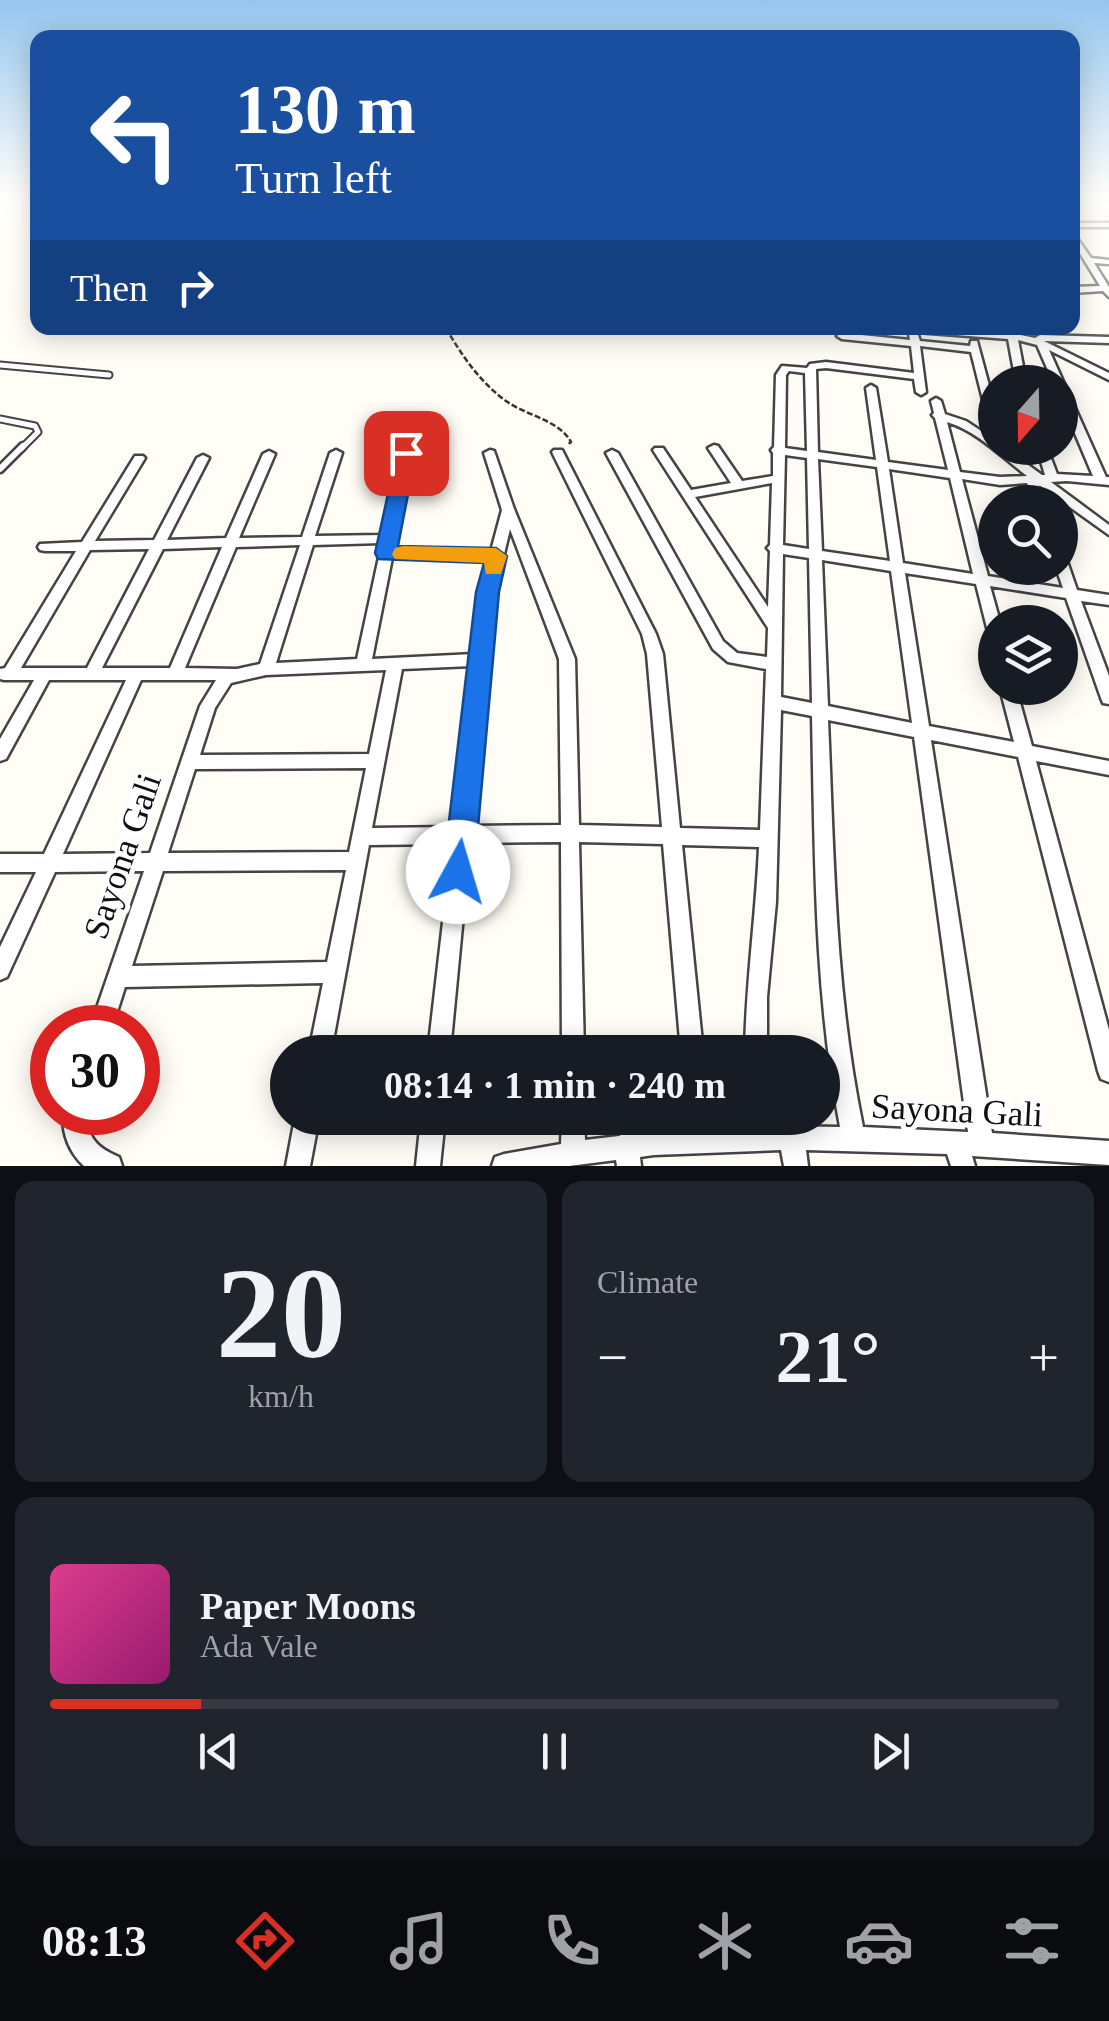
<!DOCTYPE html>
<meta charset="utf-8">
<style>
:root{--surface:#171b24;--page:#20242c;--text:#f1f3f6;--muted:#9ea1a6;--line:#363941;--accent:#d93025}
body{margin:0;font-family:Georgia,serif;background:var(--page);color:var(--text);height:100vh;display:flex;flex-direction:column;font-size:38px;white-space:nowrap}
*{box-sizing:border-box;margin:0}
p{font-size:32px;color:var(--muted)}
.icon{flex:none;width:55px;height:55px;fill:none;stroke:currentColor;stroke-width:2;stroke-linecap:round;stroke-linejoin:round}
.map{position:relative;height:1166px;overflow:hidden}
.panel{display:flex;flex-direction:column;gap:15px;padding:15px;background:#0d0f14;flex:1}
.panel>*{flex:none}
.banner{position:absolute;left:30px;top:30px;width:1050px;height:305px;border-radius:20px;box-shadow:0 5px 25px #0003;background:#1a4fa0;color:#fff;overflow:hidden}
.needle{width:65px;rotate:200deg}
.fabs{position:absolute;left:978px;top:365px;display:grid;gap:20px}
.fabs a{display:grid;place-items:center;width:100px;height:100px;border-radius:50%;background:var(--surface);box-shadow:0 5px 25px #0003;font-size:50px}
.speed{position:absolute;left:30px;top:1005px;display:flex;gap:20px;font-size:50px;font-weight:700;text-align:center}
.speed>*{display:grid;place-content:center;width:130px;height:130px;border-radius:50%;background:var(--surface);box-shadow:0 5px 25px #0003;line-height:1}
.speed .limit{border:15px solid #d22;background:#fff;color:#111}
.pin{position:absolute;display:grid;place-items:center;width:85px;height:85px;color:#fff;margin:-42px;border-radius:20px;box-shadow:0 5px 15px #0006}
.me{position:absolute;width:110px;margin:-55px;rotate:6deg;stroke-linejoin:round;filter:drop-shadow(0 0 8px #0008)}
.turn{display:flex;align-items:center;gap:35px;height:210px;padding:0 40px;font-size:45px}
.turn .icon{width:130px;height:130px;stroke-width:2.5}
.turn b{display:block;font-size:70px;line-height:85px}
.then{display:flex;align-items:center;height:95px;padding:0 40px;background:#0003;gap:20px;font-size:38px}
.big{font-size:75px;font-weight:600;line-height:1.1}
.panel .card{flex:1;display:flex;flex-direction:column;justify-content:center;gap:15px;min-width:0;padding:0 35px;border-radius:20px;background:var(--page)}
.panel .dial{align-items:center;gap:0}
.dial b{font-size:130px;line-height:1}
.song{display:flex;align-items:center;gap:30px}
.cover{width:120px;height:120px;border-radius:15px;background:linear-gradient(135deg,hsl(330 70% 55%),hsl(320 70% 35%))}
.played{height:10px;border-radius:5px;background:linear-gradient(90deg,var(--accent) 15%,var(--line) 15%)}
.keys{display:flex;justify-content:space-around;direction:ltr}
.heat{display:flex;justify-content:space-between;align-items:center;font-size:55px;direction:ltr}
.panel .tiles{flex:1;display:grid;gap:15px;grid-template-columns:1fr 1fr}
.card:last-child{grid-column:span 2}
.trip{position:absolute;left:270px;top:1035px;width:570px;height:100px;border-radius:50px;background:var(--surface);box-shadow:0 5px 25px #0003;font-weight:600;line-height:100px;text-align:center}
.tab-bar{display:flex;height:160px;justify-content:space-around;align-items:center;background:#090b0e;color:var(--muted)}
.tab-bar .icon{width:70px;height:70px}
.tab-bar .selected{color:var(--accent)}
.tab-bar b{font-size:45px;color:var(--text)}
.map>svg:first-child{display:block}
</style>
<div class="map">
<svg width="1109" height="1166" viewBox="0 0 1109 1166">
<rect width="100%" height="100%" fill="#fffdf5"/>
<g fill="none" stroke-linecap="round" stroke-linejoin="round">
<g stroke="#444" stroke-width="6">
<path id="lane-far2" d="M0,199l33,-3"/>
</g>
<g stroke="#444" stroke-width="9">
<path id="lane-far1" d="M0,365l109,10
M0,419l35,7 3,6 -17,17"/>
</g>
<g stroke="#444" stroke-width="11">
<path id="lane" d="M0,469l23,-23"/>
</g>
<g stroke="#444" stroke-width="5">
<path id="street" d="M1104,196h5v4z
M1072,223h37v4h-37z
M1072,231l19,27 18,2v4l-15,-1 15,24v10l-6,-6 -31,2v-6l28,-1 -28,-46z
M895,328h33l74,5 1,-3 3,-1 10,5 19,4 5,-3 69,2v6l-65,-2 65,32v7l-60,-30 57,127h3v8l-42,-4 -16,1 58,43v10l-70,-50 7,17h-12l-7,-19 -27,2 -38,-6 26,97 75,12 -7,-20h4v-12l7,5 10,29 32,5v10l-28,-4 28,75v28l-6,-1 -2,-5 -35,-100 -76,-12 10,36h-5v15l-5,-1 -2,-4 -12,-48 -71,-11 24,153 85,16 -14,-54h16l16,58 77,15v14l-73,-14 73,269v52l-8,-3 -3,-8 -80,-314 -87,-17 61,393 117,8v24l-137,-9 3,10h-24l-4,-12 -141,-4 2,16h-24l-3,-16 -127,5 -14,2 1,9h-24l-1,-6 -47,6h-77l3,-9 9,-3 57,-10 1,-26h22l1,22 34,-4 8,-4 5,2 55,-4v-12h22l2,10 42,-1 -1,-9h22l2,8 64,1c-26,-136 -25,-273 -28,-411l-31,-6 -5,192 -9,95v55h-22c1,-69 11,-136 14,-205l-77,-2 21,207h-22l-18,-208 -84,-2 5,210h-22l-1,-210 -91,1 -20,209h-22l24,-208 -83,1 -38,207h-22l14,-69 -198,4 -13,41h-22l54,-157 -89,1 -48,105 -7,3v-33l36,-75h-36v-18h44l82,-174h-77l-43,79 -6,2v-22l34,-59h-30l-4,-1v-10l5,-1 71,-117h-31l-5,-1 -2,-3 2,-3 42,-2 53,-86h8l2,2 -50,83 59,-1 43,-82 6,-3 6,3 -42,82 59,-2 37,-84 6,-3 6,3 -36,84 63,-1 28,-84 6,-3 6,3 -27,83 69,-1 17,-82 6,-3 6,3 -19,96 97,2 11,-41 -18,-57 6,-3 4,1 20,58 61,150 4,166 83,2 -15,-173 -5,-20 -90,-182 2,-2h8l94,184 7,20 17,174 80,2 6,-161 -38,-7 -15,-13 -107,-196 6,-3 6,3 105,188 14,12 30,4 1,-29 -115,-178 2,-2h8l28,42 40,-7 -23,-35 6,-3 4,1 24,35 31,-5v-23l-2,-3 3,-3 2,-72 6,-9 25,2 3,-4 16,-2 88,11 -3,-27 -69,-7 -5,-3 5,-3 68,7 -1,-6 3,-2 -16,-2zM917,332l91,7 8,43h10l-8,-42 19,5 16,37h7v16l33,78 -36,-2 -10,-26h-10l8,27h-3l-37,-27h-10v-8l-29,-19 -21,-7 -4,-13 -5,-3 -5,3 3,12 -2,2 3,3 13,52 -60,-8 -12,-74 -5,-3 -5,3 10,72 -58,-8 -2,-83 10,-1 88,11 2,13 5,3 5,-3 -6,-46 51,6 13,52 1,2h8l1,-2 -17,-63h-6l-1,5 -50,-5zM789,371l16,2 2,78 -22,-3 1,-73zM947,422c30,9 55,35 80,54l-27,1 -40,-5zM785,455l22,3 2,91 -26,-4zM818,459l59,8 13,94 -68,-10zM889,469l61,9 23,96 -70,-11zM772,483l-2,62 -3,3 3,3 -2,56 -73,-110zM510,529l49,130 2,166 -89,1 23,-234zM382,543l-25,116 -81,4 37,-118zM300,545l-40,119 -23,5 -52,-1 51,-121zM222,547l-52,121h-68l61,-119zM149,549l-62,119h-66l69,-118zM783,554l26,4 3,145 -31,-6zM392,558l97,2 -8,32 -7,62 -102,5zM822,560l69,11 21,152 -84,-17zM472,666l-18,161 -82,1 30,-159zM386,670l-17,84 -169,1 15,-47 16,-25 35,-8zM141,680h75l-16,26 -50,147 -87,1zM828,720l86,17 54,395 -105,-5c-28,-135 -29,-270 -35,-407zM366,768l-17,84 -181,1 27,-84zM346,870l-19,92 -195,4 31,-95z
M63,1112h24c-1,25 10,36 32,45l3,9h-38c-15,-14 -22,-33 -21,-54z
M295,1118h24l-9,48h-24z
M421,1118h24l-5,48h-24z"/>
</g>
<path stroke="#333" stroke-width="2.5" stroke-dasharray="6 2.5" stroke-linecap="butt" d="M446,328c16,28 34,54 60,73 21,15 53,19 65,41l-4,3"/>
<use href="#lane-far2" stroke="#fff" stroke-width="4"/>
<use href="#lane-far1" stroke="#fff" stroke-width="5"/>
<use href="#lane" stroke="#fff" stroke-width="6"/>
<use href="#street" fill="#fff" fill-rule="evenodd"/>
</g>
<linearGradient id="sky" x2="0" y2="1"><stop stop-color="#95c6ee"/><stop offset="0.55" stop-color="#fffefa"/><stop offset="1" stop-color="#fffefa" stop-opacity="0"/></linearGradient>
<rect width="1109" height="359" fill="url(#sky)"/>
<path fill="#1a73e8" stroke="#114b97" stroke-width="2.5" d="M406,447l10,6 -18,93 98,2 11,8 -8,36 -25,280 -5,10 -11,5 -11,-5 -4,-10 33,-280 8,-29 -106,-4 -3,-6 22,-100z"/>
<path fill="#f59e0b" d="M403,546l93,2 11,8 -6,18h-15l-2,-11 -89,-4 -3,-5 3,-6z"/>
<g text-anchor="middle" stroke-width="10" stroke-linejoin="round" paint-order="stroke">
<g font-size="35" fill="#111" stroke="#fff">
<text transform="translate(122 856) rotate(-71)" y="12">Sayona Gali</text>
<text transform="translate(957 1110) rotate(3)" y="12">Sayona Gali</text>
</g>
</g>
</svg>
<div class="fabs">
<a><svg class="needle" viewBox="-14 -14 28 28"><path d="M0-13l5 13h-10z" fill="#e53935"/><path d="M0 13l5-13h-10z" fill="#9ea1a6"/></svg></a>
<a><svg class="icon" aria-label="search" viewBox="0 0 24 24"><circle cx="10" cy="10" r="6"/><path d="M15 15l6 6"/></svg></a>
<a><svg class="icon" aria-label="layers" viewBox="0 0 24 24"><path d="M12 4l9 5-9 5-9-5zM3 14l9 5 9-5"/></svg></a>
</div>
<div class="speed"><div class="limit">30</div></div>
<div class="pin" style="left:406px;top:453px;background:#d93025"><svg class="icon" aria-label="arrive" viewBox="0 0 24 24"><path d="M6 21V4h12l-3 4 3 4H6"/></svg></div>
<svg class="me" style="left:458px;top:872px" viewBox="-20 -20 40 40"><circle r="19" fill="#fff"/><path d="M0-13L10 11 0 6-10 11z" fill="#1a73e8"/></svg>
<div class="trip">08:14 · 1 min · 240 m</div>
<div class="banner">
<div class="turn"><svg class="icon" aria-label="left" viewBox="0 0 24 24"><path d="M17 20v-9H6M10 6l-5 5 5 5"/></svg><div><b>130 m</b>Turn left</div></div>
<div class="then">Then<svg class="icon" aria-label="right" viewBox="0 0 24 24"><path d="M7 20v-9h11M14 6l5 5-5 5"/></svg></div>
</div>
</div>
<section class="panel">
<div class="tiles">
<div class="card dial"><b>20</b><p>km/h</p></div>
<div class="card"><p>Climate</p>
<div class="heat"><a>−</a><b class="big">21°</b><a>+</a></div>
</div>
<div class="card">
<div class="song"><i class="cover"></i><div><b>Paper Moons</b><p>Ada Vale</p></div></div>
<div class="played"></div>
<div class="keys"><svg class="icon" aria-label="previous" viewBox="0 0 24 24"><path d="M18 5L8 12l10 7zM5 5v14"/></svg><svg class="icon" aria-label="pause" viewBox="0 0 24 24"><path d="M8 5v14M16 5v14"/></svg><svg class="icon" aria-label="next" viewBox="0 0 24 24"><path d="M6 5l10 7-10 7zM19 5v14"/></svg></div>
</div>
</div>
</section>
<nav class="tab-bar">
<b>08:13</b>
<svg class="icon selected" aria-label="directions" viewBox="0 0 24 24"><path d="M12 3l9 9-9 9-9-9zM9 14v-3h6M13 9l2 2-2 2"/></svg>
<svg class="icon" aria-label="music" viewBox="0 0 24 24"><path d="M9 18V5l10-2v13"/><circle cx="6" cy="18" r="3"/><circle cx="16" cy="16" r="3"/></svg>
<svg class="icon" aria-label="phone" viewBox="0 0 24 24"><path d="M5 4h4l2 5-3 2q2 4 5 5l2-3 5 2v4C11 20 4 13 5 4z"/></svg>
<svg class="icon" aria-label="climate" viewBox="0 0 24 24"><path d="M12 3v18M4 7l16 10M4 17L20 7"/></svg>
<svg class="icon" aria-label="car" viewBox="0 0 24 24"><path d="M5 17H2v-5l4-1 3-4h7l3 4 3 1v5h-3M9 17h6M6 11h13"/><circle cx="7" cy="17" r="2"/><circle cx="17" cy="17" r="2"/></svg>
<svg class="icon" aria-label="filters" viewBox="0 0 24 24"><path d="M4 7h16M4 17h16"/><circle cx="9" cy="7" r="2"/><circle cx="15" cy="17" r="2"/></svg>
</nav>
